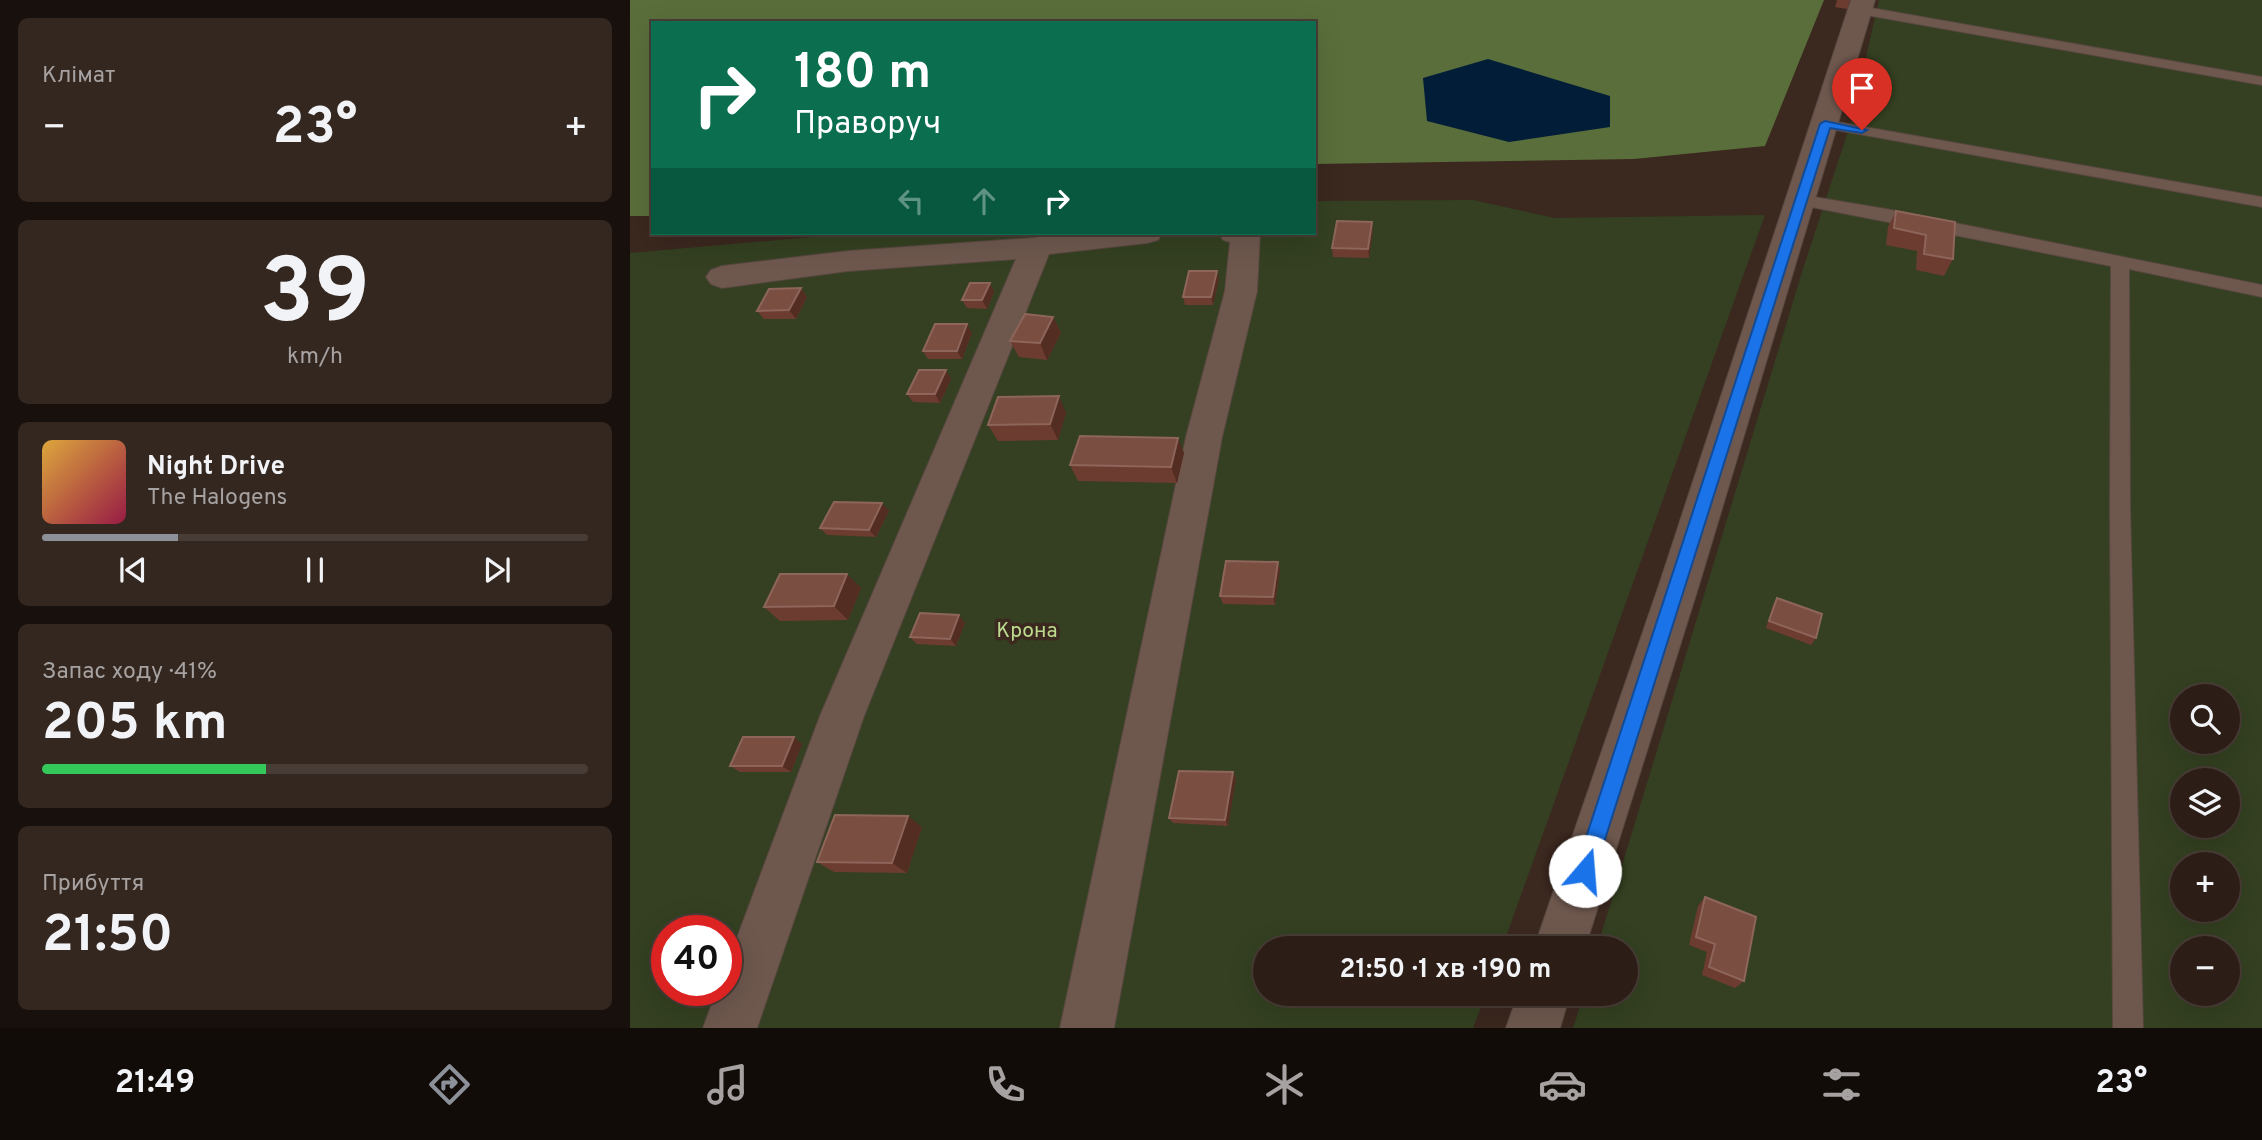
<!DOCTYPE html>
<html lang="uk">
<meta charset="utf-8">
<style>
:root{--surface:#2c1e17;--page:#342720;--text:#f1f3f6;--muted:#a6a2a1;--line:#483c36;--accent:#8c9099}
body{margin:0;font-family:Overpass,sans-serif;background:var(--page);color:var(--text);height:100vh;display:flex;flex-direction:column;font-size:26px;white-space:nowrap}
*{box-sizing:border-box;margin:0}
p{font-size:23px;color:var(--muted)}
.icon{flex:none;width:38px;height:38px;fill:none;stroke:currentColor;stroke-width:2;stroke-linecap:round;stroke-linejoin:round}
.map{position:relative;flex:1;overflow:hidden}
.drawer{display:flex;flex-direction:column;gap:18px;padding:18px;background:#18100d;width:630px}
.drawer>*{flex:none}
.banner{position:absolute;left:21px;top:21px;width:665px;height:214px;border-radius:0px;box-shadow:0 7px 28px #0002,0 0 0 2px var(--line);background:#0b6e4f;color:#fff;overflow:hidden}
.controls{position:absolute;left:1540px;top:684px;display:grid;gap:14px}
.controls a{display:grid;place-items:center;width:70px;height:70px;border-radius:50%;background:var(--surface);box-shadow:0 7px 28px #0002,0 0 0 2px var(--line);font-size:35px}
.speed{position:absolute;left:21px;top:915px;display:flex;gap:14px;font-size:35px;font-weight:700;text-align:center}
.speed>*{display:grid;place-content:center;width:91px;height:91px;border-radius:50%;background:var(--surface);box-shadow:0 7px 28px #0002,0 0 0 2px var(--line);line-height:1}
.speed .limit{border:10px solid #d22;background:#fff;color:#111}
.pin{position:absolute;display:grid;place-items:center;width:60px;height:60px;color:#fff;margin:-72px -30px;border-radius:50% 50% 50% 0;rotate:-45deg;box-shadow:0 0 7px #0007}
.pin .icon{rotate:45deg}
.me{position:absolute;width:77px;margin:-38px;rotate:18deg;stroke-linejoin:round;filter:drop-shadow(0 0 5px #0008)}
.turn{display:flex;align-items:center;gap:24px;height:147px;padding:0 28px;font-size:32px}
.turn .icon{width:91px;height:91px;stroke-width:2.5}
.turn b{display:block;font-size:49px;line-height:60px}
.lanes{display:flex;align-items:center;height:66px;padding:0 28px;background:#0003;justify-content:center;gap:35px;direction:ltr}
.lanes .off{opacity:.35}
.big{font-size:52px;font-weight:700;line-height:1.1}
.drawer .tile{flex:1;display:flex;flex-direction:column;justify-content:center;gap:10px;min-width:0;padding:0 24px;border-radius:10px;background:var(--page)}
.drawer .dial{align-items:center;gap:0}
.dial b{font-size:91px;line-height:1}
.song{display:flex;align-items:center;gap:21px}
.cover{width:84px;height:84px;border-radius:10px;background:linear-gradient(135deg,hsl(40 70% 55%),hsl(340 70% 35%))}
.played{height:7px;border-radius:4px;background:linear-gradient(90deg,var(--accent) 25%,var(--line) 25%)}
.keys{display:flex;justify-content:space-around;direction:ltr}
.heat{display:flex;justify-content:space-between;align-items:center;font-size:38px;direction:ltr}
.charge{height:10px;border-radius:5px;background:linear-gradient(90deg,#34c759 41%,var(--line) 0)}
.trip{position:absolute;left:623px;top:936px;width:385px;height:70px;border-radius:35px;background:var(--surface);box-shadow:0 7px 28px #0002,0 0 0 2px var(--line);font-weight:700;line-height:70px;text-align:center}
.menu{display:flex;height:112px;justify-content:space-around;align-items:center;background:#120c09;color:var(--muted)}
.menu .icon{width:49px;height:49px}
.menu .current{color:var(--accent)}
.menu b{font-size:32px;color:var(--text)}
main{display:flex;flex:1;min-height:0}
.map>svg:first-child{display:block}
</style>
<main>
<section class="drawer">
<div class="tile"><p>Клімат</p>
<div class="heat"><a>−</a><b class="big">23°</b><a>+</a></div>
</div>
<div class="tile dial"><b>39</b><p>km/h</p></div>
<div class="tile">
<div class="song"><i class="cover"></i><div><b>Night Drive</b><p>The Halogens</p></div></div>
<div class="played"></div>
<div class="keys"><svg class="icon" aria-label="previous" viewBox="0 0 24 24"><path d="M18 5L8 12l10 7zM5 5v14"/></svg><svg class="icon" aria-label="pause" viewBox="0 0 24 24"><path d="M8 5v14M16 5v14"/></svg><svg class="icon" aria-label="next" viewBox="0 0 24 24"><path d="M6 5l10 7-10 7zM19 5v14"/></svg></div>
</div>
<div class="tile"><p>Запас ходу · 41%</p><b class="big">205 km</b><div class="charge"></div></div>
<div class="tile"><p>Прибуття</p><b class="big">21:50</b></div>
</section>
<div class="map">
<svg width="1632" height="1028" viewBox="0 0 1632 1028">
<rect width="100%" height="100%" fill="#3b281f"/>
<path fill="#344021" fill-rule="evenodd" d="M1249,0h383v1028h-689l11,-34h42v-46h-29l205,-676 50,-153zM1552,696h46v46h-46zM1552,780h46v46h-46zM1552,864h46v46h-46zM1552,948h46v46h-46z
M843,200l81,18 211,-3 -263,733h-237v46h221l-13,34h-843v-775l229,-20h455v-32zM37,931h59v59h-59z"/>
<path fill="#5a6e3b" d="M0,0h1194l-59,146 -131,13 -320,5v-141h-661v193h-23z"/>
<path fill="#021d38" d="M858,59l122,37v31l-101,15 -82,-21 -4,-43z"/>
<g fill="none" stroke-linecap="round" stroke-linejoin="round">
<g stroke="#57473f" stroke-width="2">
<path id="service" d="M1230,6l402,71v8l-407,-72v-6z
M1195,120l437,77v10l-442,-80v-6z
M1172,195l84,14 376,76v12l-133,-28 1,238 13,521h-30l-3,-521 1,-241 -315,-62v-8z"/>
</g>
<g stroke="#57473f" stroke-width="2">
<path id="minor" d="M422,233h110l-4,7 -11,3 -98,11 -185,462 -107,312h-54l14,-38h9v-23l94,-251 196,-457 -168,12 -126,17 -11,-4 -5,-7 5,-7 11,-4 126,-15 186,-13z
M589,233h41l-3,58 -35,146 -108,591h-54l126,-591 39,-146 5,-49 -7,-2z"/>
</g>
<g stroke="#57473f" stroke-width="2">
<path id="tertiary" d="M1221,0h24l-176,585 -114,363h-51l125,-363z
M888,994h52l-10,34h-54z"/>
</g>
<use href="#service" fill="#6e584e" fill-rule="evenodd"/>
<use href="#minor" fill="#6e584e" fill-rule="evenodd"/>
<use href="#tertiary" fill="#6e584e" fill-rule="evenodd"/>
</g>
<path fill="#6d3c30" d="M1207,0h13l-3,9 -12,-2z
M1266,211l59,11 -2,37 -9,17 -28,-6 1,-19 -31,-6 2,-18z
M742,222l1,8 -4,28 -36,-1 -1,-9z
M589,279l-6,26h-28l-2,-8z
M360,283l4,9 -7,17 -20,-1 -5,-8z
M171,288l6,9 -11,22h-32l-7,-8z
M423,317l8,16 -14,27 -28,-3 -9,-16z
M342,333l-10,26h-34l-5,-8z
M316,370l5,9 -11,24 -27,-1 -6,-8z
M436,413l-8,27 -60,1 -10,-16z
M554,453l-7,30 -99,-2 -8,-16z
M259,511l-13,26 -49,-2 -7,-7z
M648,562l2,7 -5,36 -52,-1 -3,-8z
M231,588l-13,32 -68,1 -16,-14z
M1147,598l39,40 -5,7 -45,-17 7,-23z
M335,623l-9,23 -39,-2 -7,-7z
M172,744l-11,28h-51l-10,-6z
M603,772l3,6 -8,48 -55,-3 -4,-5z
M292,827l-15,46 -73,-1 -17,-10z
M1075,897l39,84 -9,7 -33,-13 5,-23 -18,-7 9,-39z"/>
<path fill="#532d21" d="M742,222l1,8 -4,28 -1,-9z
M587,271l2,8 -6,26 -2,-8z
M360,283l4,9 -7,17 -5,-9z
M171,288l6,9 -11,22 -7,-9z
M423,317l8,16 -14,27 -7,-17z
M337,324l5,9 -10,26 -5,-8z
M316,370l5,9 -11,24 -5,-9z
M429,396l7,17 -8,27 -8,-16z
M548,438l6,15 -7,30 -6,-16z
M252,503l7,8 -13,26 -7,-7z
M648,562l2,7 -5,36 -2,-8z
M217,574l14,14 -13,32 -14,-14z
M329,615l6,8 -9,23 -6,-7z
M164,737l8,7 -11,28 -9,-6z
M603,772l3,6 -8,48 -3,-6z
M278,816l14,11 -15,46 -15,-10z"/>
<path fill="#7b4e42" stroke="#8d655a" stroke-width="2" d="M1266,211l59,11 -2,37 -29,-5 2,-19 -32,-7z
M707,221l35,1 -4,27 -36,-1z
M559,271h28l-6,26h-28z
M340,283h20l-8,17h-20z
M171,288l-12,22 -32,1 12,-22z
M395,314l28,3 -13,26 -30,-2z
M305,324h32l-10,27h-34z
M289,370h27l-11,24h-28z
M429,396l-9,28 -62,1 10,-28z
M450,436l98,2 -7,29 -101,-2z
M204,502l48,1 -13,27 -49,-2z
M596,561l52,1 -5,35 -53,-1z
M150,574h67l-13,32 -70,1z
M1147,598l45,16 -6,24 -47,-17z
M290,613l39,2 -9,24 -40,-2z
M113,737h51l-12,29h-52z
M549,771l54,1 -8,48 -56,-2z
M205,815l73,1 -16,47 -75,-1z
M1075,897l51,20 -12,64 -35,-14 6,-23 -19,-7z"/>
<path fill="#1a73e8" stroke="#114b97" stroke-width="2" d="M1195,121l42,9 -5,3 -32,-5 -235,743 -3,7 -7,3 -7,-3 -3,-7 245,-747z"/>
<g text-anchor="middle" stroke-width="7" stroke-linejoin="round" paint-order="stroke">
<g font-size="21" fill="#bcda8d" stroke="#3b281f">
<text x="397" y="637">Крона</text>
</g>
</g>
</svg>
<div class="controls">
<a><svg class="icon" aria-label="search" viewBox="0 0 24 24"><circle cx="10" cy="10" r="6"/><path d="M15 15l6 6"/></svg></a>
<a><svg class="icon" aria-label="layers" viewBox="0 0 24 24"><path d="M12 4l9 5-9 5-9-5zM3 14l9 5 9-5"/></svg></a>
<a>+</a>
<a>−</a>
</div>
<div class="speed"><div class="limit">40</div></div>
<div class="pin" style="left:1232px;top:130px;background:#d93025"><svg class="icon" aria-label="arrive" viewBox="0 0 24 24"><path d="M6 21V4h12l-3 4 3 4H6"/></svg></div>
<svg class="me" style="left:955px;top:871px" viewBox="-20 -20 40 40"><circle r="19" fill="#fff"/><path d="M0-13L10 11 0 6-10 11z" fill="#1a73e8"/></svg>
<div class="trip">21:50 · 1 хв · 190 m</div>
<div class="banner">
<div class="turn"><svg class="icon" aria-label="right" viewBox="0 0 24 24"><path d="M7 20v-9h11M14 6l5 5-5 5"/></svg><div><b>180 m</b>Праворуч</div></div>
<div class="lanes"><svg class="icon off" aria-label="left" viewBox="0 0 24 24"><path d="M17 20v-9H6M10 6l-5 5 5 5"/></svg><svg class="icon off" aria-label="ahead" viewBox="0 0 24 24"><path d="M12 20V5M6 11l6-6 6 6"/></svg><svg class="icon" aria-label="right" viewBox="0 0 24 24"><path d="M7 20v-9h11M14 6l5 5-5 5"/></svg></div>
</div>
</div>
</main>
<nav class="menu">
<b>21:49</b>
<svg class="icon current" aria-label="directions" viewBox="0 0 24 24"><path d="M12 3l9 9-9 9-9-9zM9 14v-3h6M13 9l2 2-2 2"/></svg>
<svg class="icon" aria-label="music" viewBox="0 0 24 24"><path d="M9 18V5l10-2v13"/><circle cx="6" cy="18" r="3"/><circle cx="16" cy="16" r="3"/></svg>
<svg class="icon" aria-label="phone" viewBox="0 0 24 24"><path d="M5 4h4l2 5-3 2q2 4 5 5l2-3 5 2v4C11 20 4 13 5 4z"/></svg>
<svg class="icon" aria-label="climate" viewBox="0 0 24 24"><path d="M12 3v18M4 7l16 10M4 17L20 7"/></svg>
<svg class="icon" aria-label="car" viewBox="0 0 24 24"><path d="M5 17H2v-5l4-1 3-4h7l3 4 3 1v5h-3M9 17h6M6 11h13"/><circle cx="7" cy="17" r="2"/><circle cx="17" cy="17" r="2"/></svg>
<svg class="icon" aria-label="filters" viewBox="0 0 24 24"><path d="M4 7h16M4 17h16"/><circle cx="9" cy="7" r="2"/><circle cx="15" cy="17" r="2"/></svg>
<b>23°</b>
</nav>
